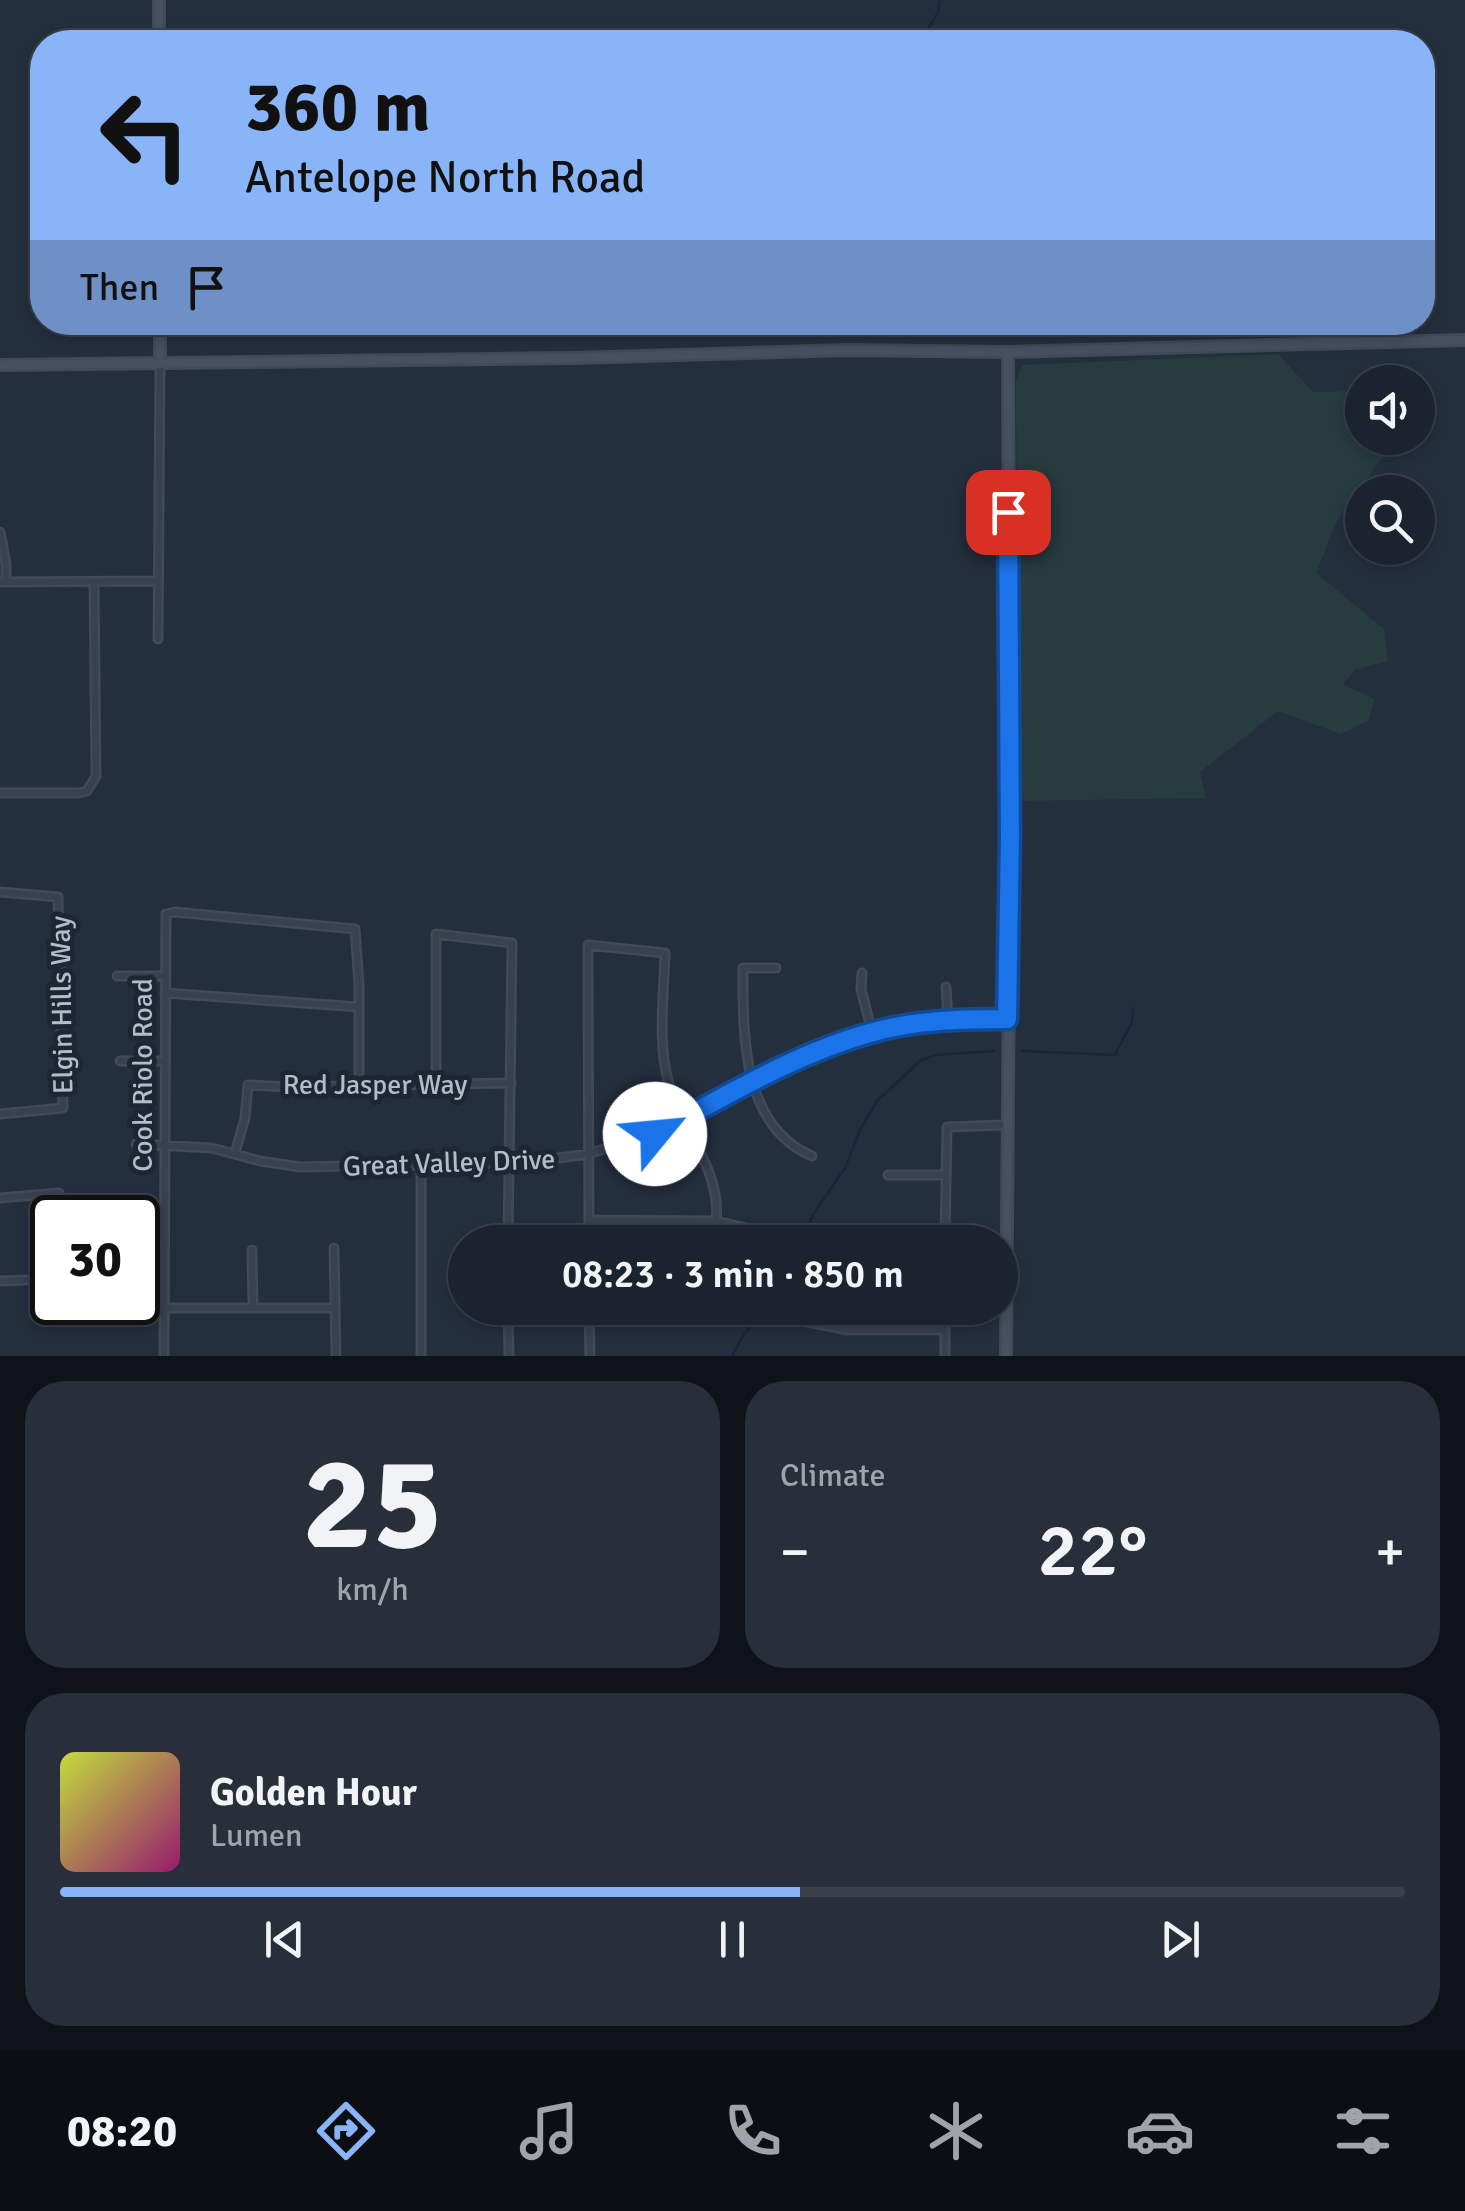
<!DOCTYPE html>
<meta charset="utf-8">
<style>
:root{--surface:#1b232e;--page:#282f3a;--text:#f1f3f6;--muted:#a0a4aa;--line:#39404a;--accent:#8ab4f8}
body{margin:0;font-family:Signika,sans-serif;background:var(--page);color:var(--text);height:100vh;display:flex;flex-direction:column;font-size:38px;white-space:nowrap}
*{box-sizing:border-box;margin:0}
p{font-size:32px;color:var(--muted)}
.icon{flex:none;width:55px;height:55px;fill:none;stroke:currentColor;stroke-width:2;stroke-linecap:round;stroke-linejoin:round}
.map{position:relative;height:1356px;overflow:hidden}
.details{display:flex;flex-direction:column;gap:25px;padding:25px;background:#0f1319;flex:1}
.details>*{flex:none}
.banner{position:absolute;left:30px;top:30px;width:1405px;height:305px;border-radius:40px;box-shadow:0 5px 15px #0003,0 0 0 2px var(--line);background:#8ab4f8;color:#111;overflow:hidden}
.controls{position:absolute;left:1345px;top:365px;display:grid;gap:20px}
.controls a{display:grid;place-items:center;width:90px;height:90px;border-radius:50%;background:var(--surface);box-shadow:0 5px 15px #0003,0 0 0 2px var(--line);font-size:50px}
.speed{position:absolute;left:30px;top:1195px;display:flex;gap:20px;font-size:50px;font-weight:700;text-align:center}
.speed>*{display:grid;place-content:center;width:130px;height:130px;border-radius:50%;background:var(--surface);box-shadow:0 5px 15px #0003,0 0 0 2px var(--line);line-height:1}
.speed .limit{border:5px solid #111;border-radius:15px;background:#fff;color:#111}
.pin{position:absolute;display:grid;place-items:center;width:85px;height:85px;color:#fff;margin:-42px;border-radius:20px;box-shadow:0 5px 15px #0006}
.me{position:absolute;width:110px;margin:-55px;rotate:62deg;stroke-linejoin:round;filter:drop-shadow(0 0 8px #0008)}
.turn{display:flex;align-items:center;gap:35px;height:210px;padding:0 50px;font-size:45px}
.turn .icon{width:130px;height:130px;stroke-width:2.5}
.turn b{display:block;font-size:70px;line-height:85px}
.then{display:flex;align-items:center;height:95px;padding:0 50px;background:#0003;gap:20px;font-size:38px}
.big{font-size:75px;font-weight:600;line-height:1.1}
.details .card{flex:1;display:flex;flex-direction:column;justify-content:center;gap:15px;min-width:0;padding:0 35px;border-radius:40px;background:var(--page)}
.details .dial{align-items:center;gap:0}
.dial b{font-size:130px;line-height:1}
.song{display:flex;align-items:center;gap:30px}
.cover{width:120px;height:120px;border-radius:15px;background:linear-gradient(135deg,hsl(70 70% 55%),hsl(320 70% 35%))}
.played{height:10px;border-radius:5px;background:linear-gradient(90deg,var(--accent) 55%,var(--line) 55%)}
.keys{display:flex;justify-content:space-around;direction:ltr}
.heat{display:flex;justify-content:space-between;align-items:center;font-size:55px;direction:ltr}
.details .tiles{flex:1;display:grid;gap:25px;grid-template-columns:1fr 1fr}
.card:last-child{grid-column:span 2}
.trip{position:absolute;left:448px;top:1225px;width:570px;height:100px;border-radius:50px;background:var(--surface);box-shadow:0 5px 15px #0003,0 0 0 2px var(--line);font-weight:600;line-height:100px;text-align:center}
.tabs{display:flex;height:160px;justify-content:space-around;align-items:center;background:#0b0e12;color:var(--muted)}
.tabs .icon{width:70px;height:70px}
.tabs .current{color:var(--accent)}
.tabs b{font-size:45px;color:var(--text)}
.map>svg:first-child{display:block}
</style>
<div class="map">
<svg width="1465" height="1356" viewBox="0 0 1465 1356">
<rect width="100%" height="100%" fill="#242f3e"/>
<path fill="#263c3f" d="M1278,354l35,38 45,-1 4,4v43h31l1,3 -57,80 -21,52 68,56 4,32 -32,8 -13,15 31,15 -5,21 -28,14 -63,-23 -78,61 6,26 -188,3 -2,-419 6,-17z"/>
<g fill="none" stroke-linecap="round" stroke-linejoin="round">
<path stroke="#17263c" stroke-width="2.5" d="M921,42l17,-30 2,-12
M1022,1051l93,4 17,-33 1,-14
M800,1242l14,-29 31,-45 15,-38 17,-29 44,-41 15,-5 58,-4
M732,1356l12,-22 23,-26"/>
<g stroke="#414a57" stroke-width="11">
<path id="street" d="M0,532l6,31v19
M0,582l158,-1
M158,639l2,-275
M0,793h79l8,-2 9,-15 -2,-194
M0,892l58,5 5,211 -63,6
M776,968h-33c0,65 -2,158 69,188
M862,973l-1,16 11,43
M117,976h47
M946,987l2,32
M165,993l194,14
M120,1061h45
M436,1084v-150l76,9 -4,299
M136,1144l76,4 48,13 40,6 229,-5 59,-8 67,-21 138,-71 79,-30 76,-13h59
M235,1153l10,-35 3,-33 42,2 221,-4
M888,1175h56
M0,1198l59,-5
M589,1220l127,1 52,12
M138,1231l26,1
M589,1242l-1,-297 77,8c-1,41 -8,91 4,131 13,46 53,87 47,137
M945,1242l2,-115 59,-2
M334,1248l2,108
M252,1250l1,57
M0,1281l52,-2
M164,1308h171
M508,1308l1,48
M589,1308l1,48
M945,1308v48
M803,1321l45,9h97
M164,1356l2,-442 9,-2 180,17 4,56v100
M421,1356v-192"/>
</g>
<g stroke="#414a57" stroke-width="14">
<path id="secondary" d="M159,0v42
M160,322v42
M0,365l575,-7 271,-8 162,2 457,-12
M1006,1356l4,-518 -2,-486"/>
</g>
<use href="#street" stroke="#38414e" stroke-width="6"/>
<use href="#secondary" stroke="#465061" stroke-width="9"/>
</g>
<g fill="none" stroke-linecap="round" stroke-linejoin="round">
<g stroke="#114b97" stroke-width="25">
<path id="route" d="M655,1134c69,-37 139,-80 215,-101 45,-13 91,-14 137,-14l3,-181 -2,-326"/>
</g>
<use href="#route" stroke="#1a73e8" stroke-width="18"/>
</g>
<g text-anchor="middle" stroke-width="10" stroke-linejoin="round" paint-order="stroke">
<g font-size="28" fill="#b4bcc9" stroke="#1d2633">
<text transform="translate(61 1005) rotate(-91)" y="10">Elgin Hills Way</text>
<text transform="translate(142 1075) rotate(-90)" y="10">Cook Riolo Road</text>
<text x="375" y="1094">Red Jasper Way</text>
<text transform="translate(449 1162) rotate(-2)" y="10">Great Valley Drive</text>
</g>
</g>
</svg>
<div class="controls">
<a><svg class="icon" aria-label="sound" viewBox="0 0 24 24"><path d="M4 9h4l5-4v14l-5-4H4zM17 9q2 3 0 6"/></svg></a>
<a><svg class="icon" aria-label="search" viewBox="0 0 24 24"><circle cx="10" cy="10" r="6"/><path d="M15 15l6 6"/></svg></a>
</div>
<div class="speed"><div class="limit">30</div></div>
<div class="pin" style="left:1008px;top:512px;background:#d93025"><svg class="icon" aria-label="arrive" viewBox="0 0 24 24"><path d="M6 21V4h12l-3 4 3 4H6"/></svg></div>
<svg class="me" style="left:655px;top:1134px" viewBox="-20 -20 40 40"><circle r="19" fill="#fff"/><path d="M0-13L10 11 0 6-10 11z" fill="#1a73e8"/></svg>
<div class="trip">08:23 · 3 min · 850 m</div>
<div class="banner">
<div class="turn"><svg class="icon" aria-label="left" viewBox="0 0 24 24"><path d="M17 20v-9H6M10 6l-5 5 5 5"/></svg><div><b>360 m</b>Antelope North Road</div></div>
<div class="then">Then<svg class="icon" aria-label="arrive" viewBox="0 0 24 24"><path d="M6 21V4h12l-3 4 3 4H6"/></svg></div>
</div>
</div>
<section class="details">
<div class="tiles">
<div class="card dial"><b>25</b><p>km/h</p></div>
<div class="card"><p>Climate</p>
<div class="heat"><a>−</a><b class="big">22°</b><a>+</a></div>
</div>
<div class="card">
<div class="song"><i class="cover"></i><div><b>Golden Hour</b><p>Lumen</p></div></div>
<div class="played"></div>
<div class="keys"><svg class="icon" aria-label="previous" viewBox="0 0 24 24"><path d="M18 5L8 12l10 7zM5 5v14"/></svg><svg class="icon" aria-label="pause" viewBox="0 0 24 24"><path d="M8 5v14M16 5v14"/></svg><svg class="icon" aria-label="next" viewBox="0 0 24 24"><path d="M6 5l10 7-10 7zM19 5v14"/></svg></div>
</div>
</div>
</section>
<nav class="tabs">
<b>08:20</b>
<svg class="icon current" aria-label="directions" viewBox="0 0 24 24"><path d="M12 3l9 9-9 9-9-9zM9 14v-3h6M13 9l2 2-2 2"/></svg>
<svg class="icon" aria-label="music" viewBox="0 0 24 24"><path d="M9 18V5l10-2v13"/><circle cx="6" cy="18" r="3"/><circle cx="16" cy="16" r="3"/></svg>
<svg class="icon" aria-label="phone" viewBox="0 0 24 24"><path d="M5 4h4l2 5-3 2q2 4 5 5l2-3 5 2v4C11 20 4 13 5 4z"/></svg>
<svg class="icon" aria-label="climate" viewBox="0 0 24 24"><path d="M12 3v18M4 7l16 10M4 17L20 7"/></svg>
<svg class="icon" aria-label="car" viewBox="0 0 24 24"><path d="M5 17H2v-5l4-1 3-4h7l3 4 3 1v5h-3M9 17h6M6 11h13"/><circle cx="7" cy="17" r="2"/><circle cx="17" cy="17" r="2"/></svg>
<svg class="icon" aria-label="filters" viewBox="0 0 24 24"><path d="M4 7h16M4 17h16"/><circle cx="9" cy="7" r="2"/><circle cx="15" cy="17" r="2"/></svg>
</nav>
